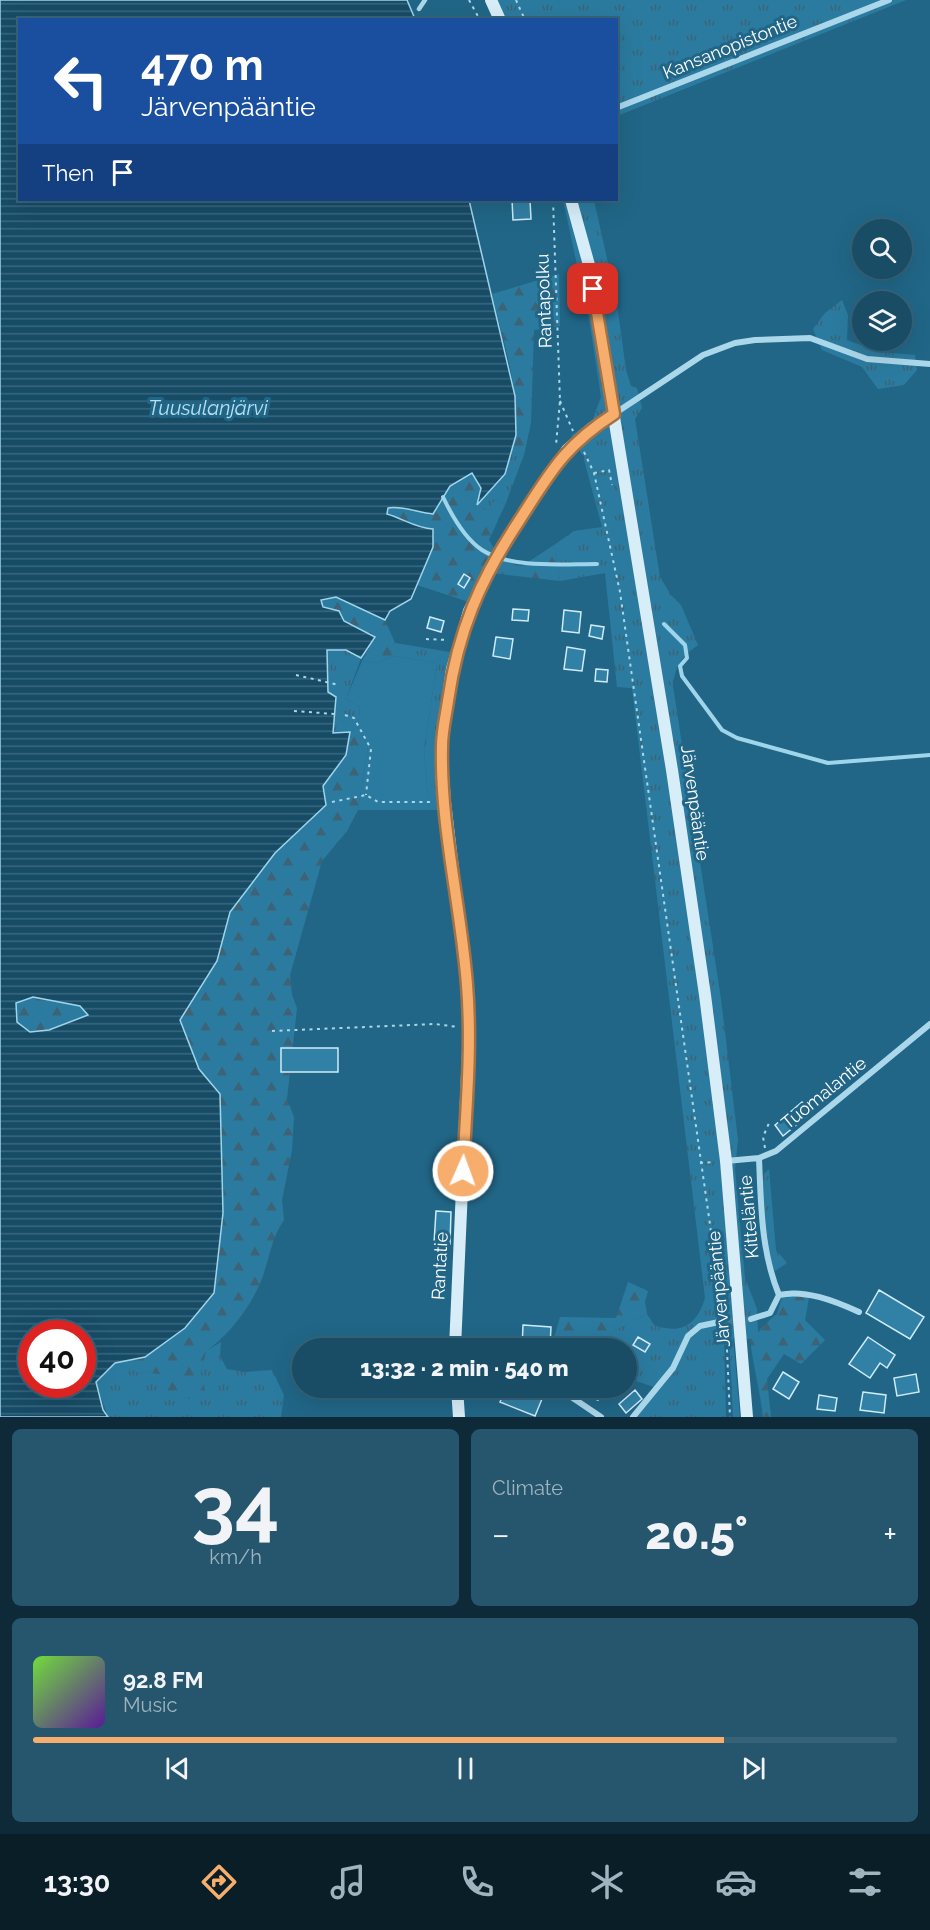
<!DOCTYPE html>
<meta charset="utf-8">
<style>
:root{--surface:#194c65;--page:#26566e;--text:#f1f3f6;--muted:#9fb4bf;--line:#376379;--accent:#f7ae6d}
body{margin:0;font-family:Raleway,sans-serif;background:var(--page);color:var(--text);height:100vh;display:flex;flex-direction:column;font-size:22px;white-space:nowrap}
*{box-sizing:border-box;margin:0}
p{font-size:20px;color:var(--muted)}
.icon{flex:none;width:33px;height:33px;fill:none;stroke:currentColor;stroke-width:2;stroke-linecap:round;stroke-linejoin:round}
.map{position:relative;height:1417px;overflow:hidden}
.panel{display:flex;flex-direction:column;gap:12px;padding:12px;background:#0e2a38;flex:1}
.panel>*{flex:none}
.hud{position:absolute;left:18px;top:18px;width:600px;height:183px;border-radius:0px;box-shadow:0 6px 24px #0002,0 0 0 2px var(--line);background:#1a4fa0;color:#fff;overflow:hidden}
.controls{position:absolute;left:852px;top:219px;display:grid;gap:12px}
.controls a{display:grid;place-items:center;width:60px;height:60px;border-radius:50%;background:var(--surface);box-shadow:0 6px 24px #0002,0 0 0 2px var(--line);font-size:30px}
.speed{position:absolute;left:18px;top:1320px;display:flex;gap:12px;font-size:30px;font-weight:700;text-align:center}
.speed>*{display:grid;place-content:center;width:78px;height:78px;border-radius:50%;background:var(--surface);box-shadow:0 6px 24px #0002,0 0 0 2px var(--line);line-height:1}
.speed .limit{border:9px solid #d22;background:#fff;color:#111}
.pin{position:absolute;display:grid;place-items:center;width:51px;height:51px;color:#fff;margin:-26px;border-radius:12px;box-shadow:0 3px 9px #0006}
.me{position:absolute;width:66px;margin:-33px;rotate:2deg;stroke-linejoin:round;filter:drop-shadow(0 0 4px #0008)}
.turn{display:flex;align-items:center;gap:21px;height:126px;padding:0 24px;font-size:27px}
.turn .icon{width:78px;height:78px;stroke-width:2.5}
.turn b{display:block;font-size:42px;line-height:51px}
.then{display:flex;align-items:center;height:57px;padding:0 24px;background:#0003;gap:12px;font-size:22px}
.big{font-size:45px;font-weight:800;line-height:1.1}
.panel .widget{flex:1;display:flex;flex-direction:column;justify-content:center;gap:9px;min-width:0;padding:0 21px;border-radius:9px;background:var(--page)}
.panel .dial{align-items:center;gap:0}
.dial b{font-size:78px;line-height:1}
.song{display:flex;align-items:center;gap:18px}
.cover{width:72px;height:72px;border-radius:9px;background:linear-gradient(135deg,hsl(100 70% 55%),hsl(270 70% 35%))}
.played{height:6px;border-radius:3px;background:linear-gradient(90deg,var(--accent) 80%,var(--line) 80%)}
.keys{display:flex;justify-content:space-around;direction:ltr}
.heat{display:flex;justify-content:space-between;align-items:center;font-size:33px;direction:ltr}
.panel .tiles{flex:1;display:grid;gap:12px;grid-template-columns:1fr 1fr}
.widget:last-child{grid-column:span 2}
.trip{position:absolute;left:292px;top:1338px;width:345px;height:60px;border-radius:30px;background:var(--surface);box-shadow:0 6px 24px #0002,0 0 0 2px var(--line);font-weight:800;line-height:60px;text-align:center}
.menu{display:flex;height:96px;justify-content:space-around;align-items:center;background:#0a1e28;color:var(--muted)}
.menu .icon{width:42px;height:42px}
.menu .selected{color:var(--accent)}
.menu b{font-size:27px;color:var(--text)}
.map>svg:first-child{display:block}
</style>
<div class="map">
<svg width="930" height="1417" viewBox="0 0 930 1417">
<defs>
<pattern id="grass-tufts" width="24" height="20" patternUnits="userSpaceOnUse" patternTransform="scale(1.5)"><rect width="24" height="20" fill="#2b7ba0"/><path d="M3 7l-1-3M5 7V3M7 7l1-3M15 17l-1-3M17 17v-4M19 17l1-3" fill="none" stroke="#3c6476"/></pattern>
<pattern id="forest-firs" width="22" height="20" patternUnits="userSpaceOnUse" patternTransform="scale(1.5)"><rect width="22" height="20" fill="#2b7ba0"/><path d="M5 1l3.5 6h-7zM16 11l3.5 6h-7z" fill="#3c6476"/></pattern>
<pattern id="water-rules" width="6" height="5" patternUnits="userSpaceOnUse" patternTransform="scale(1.5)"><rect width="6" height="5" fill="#174c67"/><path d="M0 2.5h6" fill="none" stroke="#3a677e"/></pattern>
</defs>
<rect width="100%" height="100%" fill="#216687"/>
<path fill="url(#grass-tufts)" d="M489,0h417l-289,116 -1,-96 -121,-1z
M563,200h31l23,104 9,66 5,16 6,2 5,20 -7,11 25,158 11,18 10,10 17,40c-17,12 -23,21 -25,41l48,313 17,141 -3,29 10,109 12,31 1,25 -8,5 -17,-1 7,79h-7l-4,-80h-5l2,80h-90l18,-30 -27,-9v-30h-21l6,-16 35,-18 7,11c27,10 43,0 51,-27l-73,-610 -15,-1 -12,-114 -45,8 -6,-36 20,-14 28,-4 -19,-71 -12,-20 22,-17 8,-22 -11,-72z
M842,300l6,15 -1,25 33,12 35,3 2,15 -13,15 -26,4 -16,-22 -40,-17 -9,-21 12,-16z
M511,453l13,2 -19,50 -9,-5 -9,10 -10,-5 28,-31z
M395,643l55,9 -14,98 3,60h-10l-5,-61 13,-86 -43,-7 -7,-9z
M327,650h19l15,8 -15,41 14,8 -2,20 -8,5 -17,1 3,-36 -8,-5z
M769,1169l7,81 11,13 -12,8 -8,-14 -6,-80z
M221,1342l-1,14 7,13 17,3 28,-2 12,25 -3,22h-173l-12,-34 19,-20 22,9 27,2 41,20 -4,-21 5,-22z"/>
<path fill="url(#forest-firs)" d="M559,274l1,52 -26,4 -3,93 -7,32 -13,-2c15,-51 -8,-109 -19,-159z
M473,473l8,15 -4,17 9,5 10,-10 9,5 -16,35 12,20 21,6 32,-21 6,36 -69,-8 -13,32 -61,-20 16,-38c-15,-16 -25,-27 -47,-33l3,-6c12,-3 30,5 44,6l17,-28z
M325,597h11l49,23 10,23 -8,5 7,8 -18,7 -14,-2 13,-24 -31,-16 -5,-10 -16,-4 -2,-7z
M358,727l10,20 -10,63 -11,21 -25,30 -32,114 2,20 5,13 -10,91 7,18 -2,33 -10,50 2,20c-15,21 -15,47 -27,70 -11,22 -31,48 -51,61l-5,22 5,21 -23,6 -18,-11 -1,-15 -27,-2 -22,-9 30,-6 75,-262 -21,-26 -19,-49 37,-59 13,-49 45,-59 51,-48 -3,-19 23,-31 4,-23z
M33,997l47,9 8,9 -39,15 -19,2 -13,-10 -1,-19z
M628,1282l20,9 -3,11 2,12 -35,18 -6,16h-55l9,-31 56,1z
M791,1290l19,2 -5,28 20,20 -24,24 -17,-10 -17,25 4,38h-8c-3,-27 -10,-51 -13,-78 11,-7 14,-16 27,-25l6,-20z"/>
<path fill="#2b7ba0" d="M394,656l43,7 -13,86 5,61h-71l10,-63 -10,-20 2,-20 -14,-8 16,-38 14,2z"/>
<path fill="url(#water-rules)" stroke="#9fd5eb" stroke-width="1.5" fill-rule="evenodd" d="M0,0h407l8,19 -395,1v180h449l46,196 1,39 -11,39 -28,31 4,-17 -9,-15 -22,13 -17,28c-14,-1 -32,-9 -45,-6l-1,6c17,5 28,14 46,15v18l-22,52 -21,12 -5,9 -49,-23 -15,3 2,7 16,4 5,10 31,16 -14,21 -15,-8h-19l1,42 8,5 -3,36 17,-1 -4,23 -23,31 3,19 -51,48 -45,59 -13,49 -37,59 19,49 21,25 3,119 -9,80 -29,35 -40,29 -30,6 -19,19 7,28 5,7h-108zM33,997l47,9 8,9 -39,15 -19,2 -13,-10 -1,-19zM32,1334h50v50h-50z"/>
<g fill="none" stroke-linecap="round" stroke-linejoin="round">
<path stroke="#9fd5eb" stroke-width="4" d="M443,497c9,19 21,41 39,53 29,19 81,14 115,14
M664,624l21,21 2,13 -7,8 2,10 40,54 15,8 91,25 102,-8"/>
</g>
<path fill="#3180a5" stroke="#d0ebf7" stroke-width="1.5" d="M512,200h18l1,19 -18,1z
M464,574l6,4 -6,10 -6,-4z
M513,609l16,1 -1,11 -16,-1z
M564,610l17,2 -2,21 -17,-2z
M430,617l14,4 -3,11 -14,-4z
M591,625l13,2 -2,12 -13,-3z
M496,637l17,2 -3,20 -17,-3z
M567,647l18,3 -3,21 -18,-2z
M596,669l12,1 -1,12 -12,-1z
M281,1048h57v24h-57z
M802,1102l9,11 -28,23 -8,-11z
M436,1211l15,1 -1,32 -16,-1z
M879,1290l45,27 -14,22 -44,-26z
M523,1325l28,2 -1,19 -28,2z
M638,1337l12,7 -5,8 -12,-7z
M868,1337l27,18 -8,13 -7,-5 -10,15 -21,-14z
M399,1339v9h-24v-8z
M783,1372l16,10 -10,17 -16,-10z
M916,1374l3,18 -22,4 -3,-18z
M506,1388h8l28,11 -7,17 -35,-14z
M563,1388h39l-4,12z
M635,1390l7,9 -16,14 -7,-9z
M863,1392l23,3 -2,18 -24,-3z
M819,1395l18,3 -2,13 -18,-2z"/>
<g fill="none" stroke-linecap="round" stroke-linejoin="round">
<path stroke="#427d99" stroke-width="6" stroke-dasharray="6 3" stroke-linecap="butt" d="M719,1322l32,-3"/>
<path stroke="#abd7ea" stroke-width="2" stroke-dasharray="3 4.5" stroke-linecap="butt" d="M469,0l11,20
M516,0l9,20
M553,200l7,201 -4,44
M560,401l13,30
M584,452l10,21 26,119 103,724
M594,473l15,-3 3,15
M426,639l21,1
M296,675l43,10
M294,711l41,3
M345,715l9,3 17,31 -5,46
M332,802l34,-7 12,7h55
M272,1031l163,-7 23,3
M823,1087l2,13
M814,1102l10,-2
M765,1148l-2,-11 6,-14
M700,1163l15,-1
M726,1327l4,90"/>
<path stroke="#abd7ea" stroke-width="4.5" d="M419,9l6,-9"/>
<path stroke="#abd7ea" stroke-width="6" d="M616,108l273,-108
M614,414l89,-59 32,-12 20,-3 55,-2 57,21 63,5
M759,1158c2,47 2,93 20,137 26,-6 56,6 80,17
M726,1161l33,-3 17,-7 154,-127
M751,1319l19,-6 9,-18
M558,1388l43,29
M633,1417l40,-49 15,-32 12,-10 19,-4"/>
<path stroke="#d7edf8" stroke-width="12" d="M491,0l9,20
M571,200l18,65 83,505 33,225 21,166 21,256
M455,1348l14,-319 -2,-43 -22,-184 -4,-57 11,-76 17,-58 31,-61 67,-100 25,-22 22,-14
M457,1388l2,29"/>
</g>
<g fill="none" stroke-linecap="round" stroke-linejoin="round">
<g stroke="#a17147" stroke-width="15">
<path id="route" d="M463,1171c3,-61 9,-124 4,-186 -6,-79 -27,-159 -25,-239 0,-15 4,-31 6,-45 10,-70 32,-121 71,-180 31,-48 45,-75 95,-107l-21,-125"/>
</g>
<use href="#route" stroke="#f7ae6d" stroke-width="10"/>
</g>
<g text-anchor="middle" stroke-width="6" stroke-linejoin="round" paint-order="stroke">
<g font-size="18" fill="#fff" stroke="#216687">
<text transform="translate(730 47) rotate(-22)" y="6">Kansanopistontie</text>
<text transform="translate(544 301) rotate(-92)" y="6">Rantapolku</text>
<text transform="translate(695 803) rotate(82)" y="6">Järvenpääntie</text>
<text transform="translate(824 1093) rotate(-39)" y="6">Tuomalantie</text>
<text transform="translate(749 1217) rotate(-95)" y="6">Kitteläntie</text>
<text transform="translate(440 1266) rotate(-87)" y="6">Rantatie</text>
<text transform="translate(719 1289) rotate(-95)" y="6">Järvenpääntie</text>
</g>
<g font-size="20" font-style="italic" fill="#b7e0f1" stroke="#216687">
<text x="208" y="415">Tuusulanjärvi</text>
</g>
</g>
</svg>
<div class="controls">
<a><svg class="icon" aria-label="search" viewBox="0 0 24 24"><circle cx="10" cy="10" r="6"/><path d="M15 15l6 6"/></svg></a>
<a><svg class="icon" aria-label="layers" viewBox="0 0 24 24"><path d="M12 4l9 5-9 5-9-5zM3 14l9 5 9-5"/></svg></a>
</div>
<div class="speed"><div class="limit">40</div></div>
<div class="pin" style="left:593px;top:289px;background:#d93025"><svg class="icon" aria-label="arrive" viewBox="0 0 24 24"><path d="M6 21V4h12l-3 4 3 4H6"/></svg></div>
<svg class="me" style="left:463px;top:1171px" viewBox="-20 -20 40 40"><circle r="17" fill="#f7ae6d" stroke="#fff" stroke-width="3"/><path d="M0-11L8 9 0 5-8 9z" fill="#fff"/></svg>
<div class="trip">13:32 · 2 min · 540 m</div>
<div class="hud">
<div class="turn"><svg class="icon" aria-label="left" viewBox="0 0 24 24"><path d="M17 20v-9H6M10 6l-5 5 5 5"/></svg><div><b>470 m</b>Järvenpääntie</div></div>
<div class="then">Then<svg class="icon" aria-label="arrive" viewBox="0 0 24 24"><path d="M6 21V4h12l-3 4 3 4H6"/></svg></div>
</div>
</div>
<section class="panel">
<div class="tiles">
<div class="widget dial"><b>34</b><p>km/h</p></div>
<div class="widget"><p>Climate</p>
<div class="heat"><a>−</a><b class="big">20.5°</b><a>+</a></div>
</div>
<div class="widget">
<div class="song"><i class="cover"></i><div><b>92.8 FM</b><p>Music</p></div></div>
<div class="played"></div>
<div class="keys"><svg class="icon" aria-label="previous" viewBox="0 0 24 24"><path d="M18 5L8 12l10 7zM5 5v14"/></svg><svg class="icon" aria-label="pause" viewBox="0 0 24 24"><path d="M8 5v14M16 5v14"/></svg><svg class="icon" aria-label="next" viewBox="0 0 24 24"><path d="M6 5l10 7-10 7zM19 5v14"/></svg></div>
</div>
</div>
</section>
<nav class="menu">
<b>13:30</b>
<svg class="icon selected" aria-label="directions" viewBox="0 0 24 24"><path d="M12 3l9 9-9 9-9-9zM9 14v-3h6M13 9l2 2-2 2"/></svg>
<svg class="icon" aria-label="music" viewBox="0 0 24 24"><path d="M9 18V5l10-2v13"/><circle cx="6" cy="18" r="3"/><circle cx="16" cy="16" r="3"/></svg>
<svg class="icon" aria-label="phone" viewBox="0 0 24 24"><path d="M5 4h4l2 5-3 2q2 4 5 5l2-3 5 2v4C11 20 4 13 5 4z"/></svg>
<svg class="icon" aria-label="climate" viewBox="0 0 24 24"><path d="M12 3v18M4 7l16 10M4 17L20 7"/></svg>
<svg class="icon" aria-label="car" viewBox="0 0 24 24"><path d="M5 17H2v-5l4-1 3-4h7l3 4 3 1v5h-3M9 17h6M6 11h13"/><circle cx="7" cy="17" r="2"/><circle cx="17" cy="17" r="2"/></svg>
<svg class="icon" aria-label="filters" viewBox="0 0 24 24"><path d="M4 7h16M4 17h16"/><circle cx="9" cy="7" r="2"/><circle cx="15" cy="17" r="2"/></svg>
</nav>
